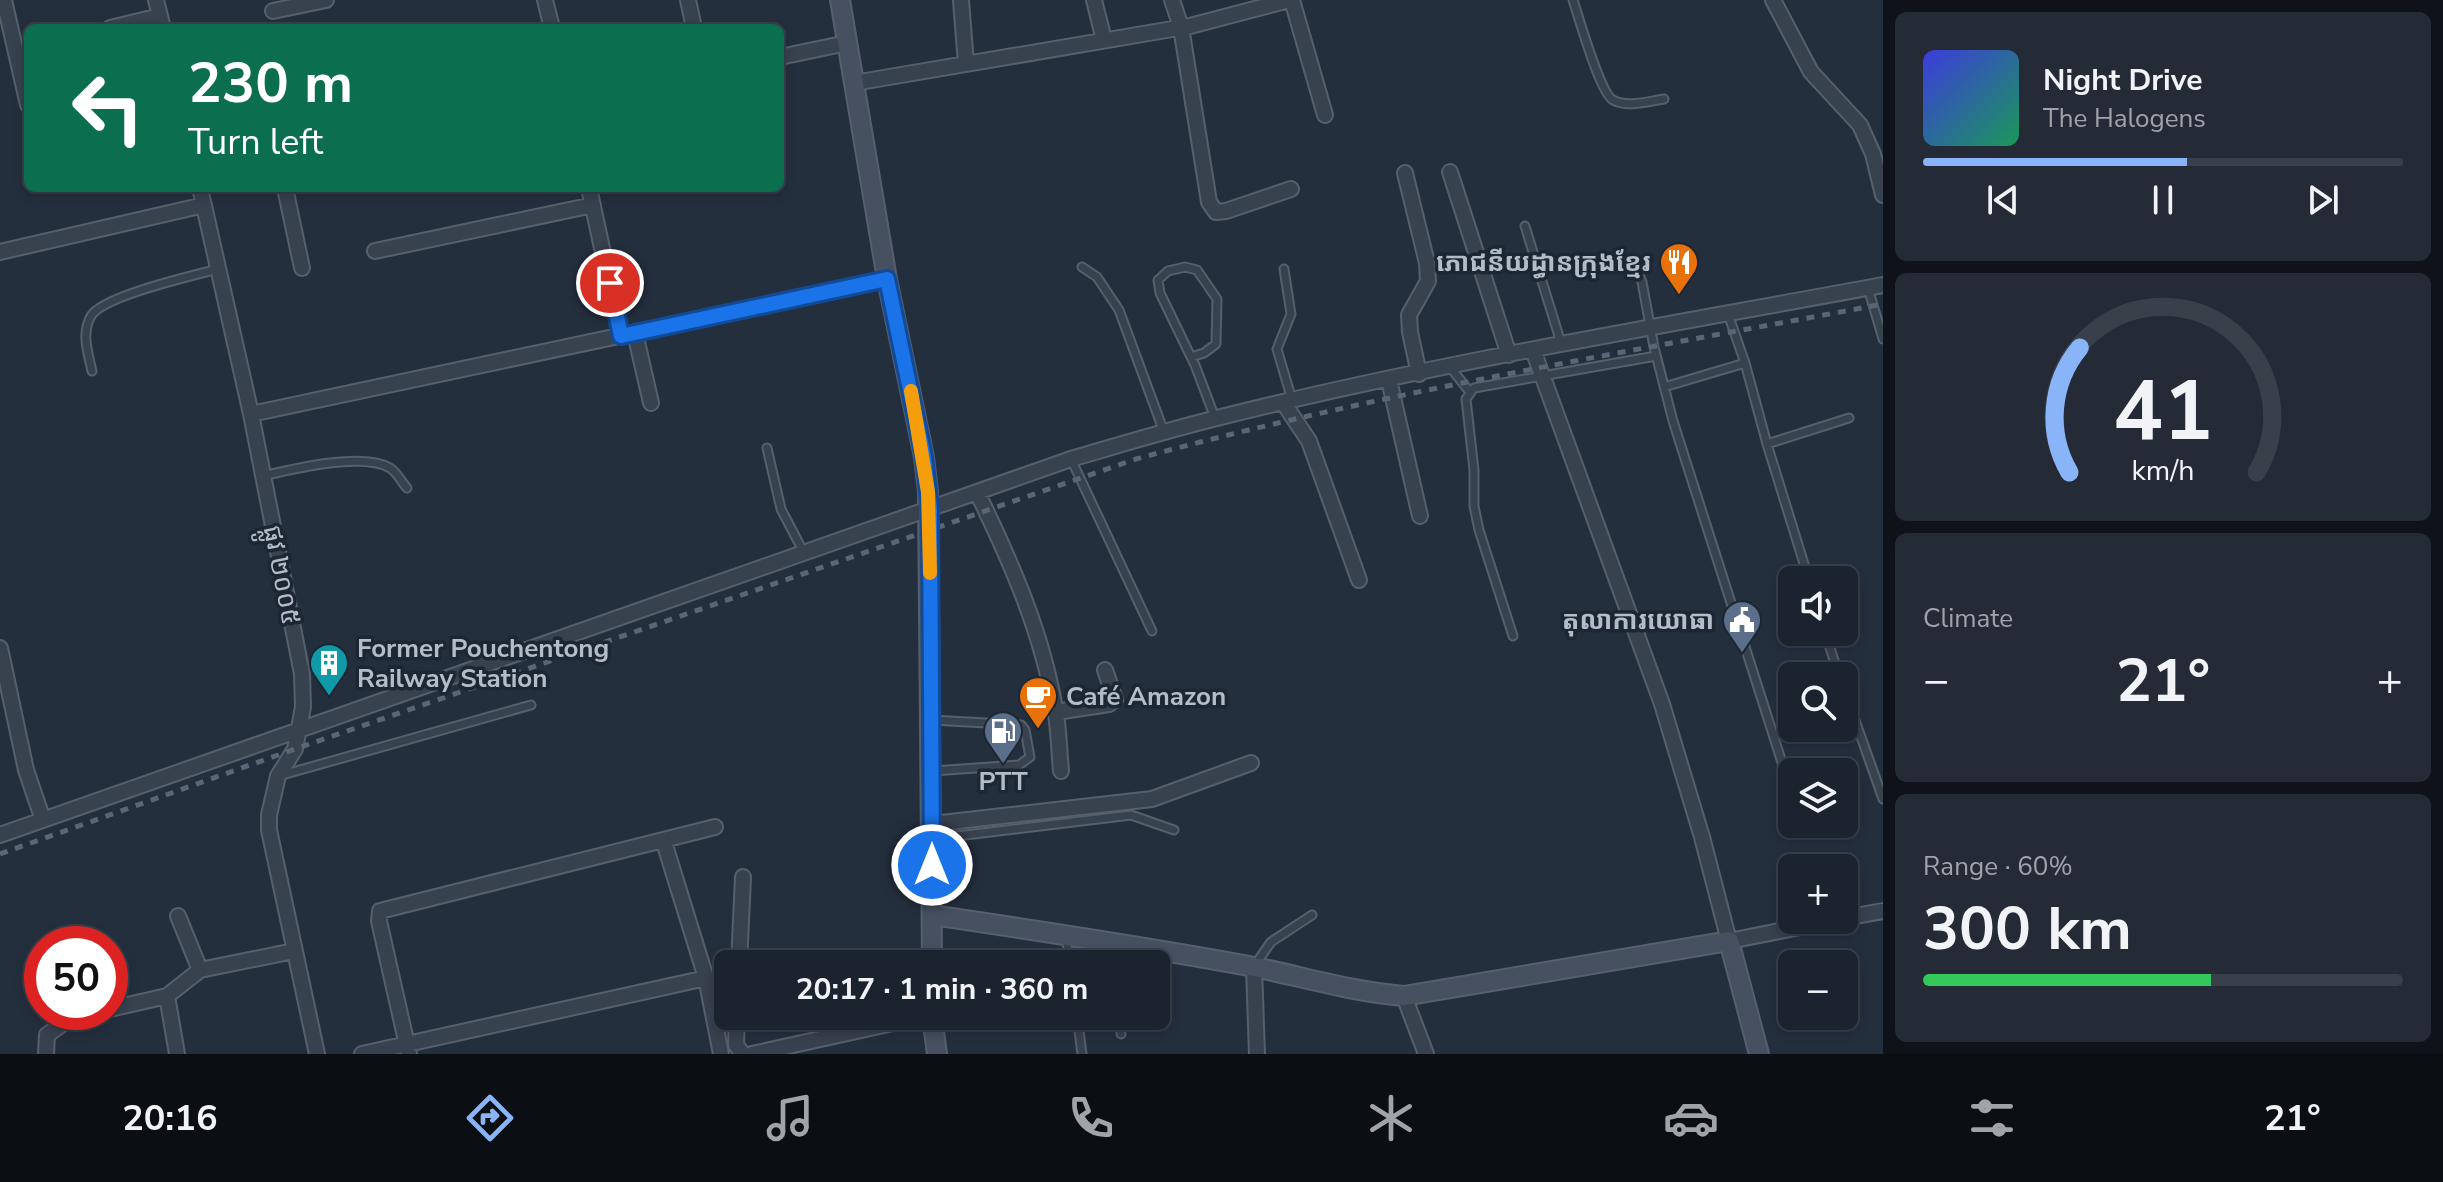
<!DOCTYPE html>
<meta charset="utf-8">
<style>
:root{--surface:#1b232e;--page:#242b36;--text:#f1f3f6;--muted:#a0a4aa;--line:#39404a;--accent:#8ab4f8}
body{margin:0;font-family:"Nunito Sans","Noto Sans Khmer",sans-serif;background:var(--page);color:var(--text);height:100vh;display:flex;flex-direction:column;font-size:30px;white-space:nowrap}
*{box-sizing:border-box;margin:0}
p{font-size:26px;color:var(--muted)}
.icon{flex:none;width:44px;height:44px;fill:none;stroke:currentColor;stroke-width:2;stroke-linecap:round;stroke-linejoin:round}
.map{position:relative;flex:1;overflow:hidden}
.side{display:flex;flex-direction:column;gap:12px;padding:12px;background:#0f1319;width:560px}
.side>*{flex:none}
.top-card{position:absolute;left:24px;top:24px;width:760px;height:168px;border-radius:12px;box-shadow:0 4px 12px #0003,0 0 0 2px var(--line);background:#0b6e4f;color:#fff;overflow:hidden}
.tools{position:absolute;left:1778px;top:566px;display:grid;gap:16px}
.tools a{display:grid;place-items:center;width:80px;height:80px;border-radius:12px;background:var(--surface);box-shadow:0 4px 12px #0003,0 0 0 2px var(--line);font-size:40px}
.speed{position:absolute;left:24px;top:926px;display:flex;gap:16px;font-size:40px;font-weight:700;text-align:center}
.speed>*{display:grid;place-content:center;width:104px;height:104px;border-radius:50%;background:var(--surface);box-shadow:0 4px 12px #0003,0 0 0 2px var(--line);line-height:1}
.speed .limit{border:12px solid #d22;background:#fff;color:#111}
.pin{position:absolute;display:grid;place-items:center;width:68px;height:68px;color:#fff;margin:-34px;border:4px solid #fff;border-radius:50%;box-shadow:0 2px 8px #0007}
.me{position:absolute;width:88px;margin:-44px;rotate:0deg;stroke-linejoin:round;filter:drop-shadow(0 0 6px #0008)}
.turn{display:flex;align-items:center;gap:28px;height:168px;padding:0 32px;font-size:36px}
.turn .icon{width:104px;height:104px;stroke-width:2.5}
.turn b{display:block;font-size:56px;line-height:68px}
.big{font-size:60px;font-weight:700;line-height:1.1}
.side .card{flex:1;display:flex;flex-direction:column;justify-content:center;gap:12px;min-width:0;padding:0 28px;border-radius:12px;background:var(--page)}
.side .dial{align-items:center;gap:0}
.dial svg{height:208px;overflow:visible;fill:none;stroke:var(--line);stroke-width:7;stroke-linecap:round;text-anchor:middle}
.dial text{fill:var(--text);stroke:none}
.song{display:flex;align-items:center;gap:24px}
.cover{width:96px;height:96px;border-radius:12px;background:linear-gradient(135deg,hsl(240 70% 55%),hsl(150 70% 35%))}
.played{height:8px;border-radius:4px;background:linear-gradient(90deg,var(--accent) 55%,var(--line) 55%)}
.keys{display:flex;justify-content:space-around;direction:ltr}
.heat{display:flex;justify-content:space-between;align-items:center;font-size:44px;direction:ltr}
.charge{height:12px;border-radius:6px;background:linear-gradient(90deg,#34c759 60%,var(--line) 0)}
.trip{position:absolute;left:714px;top:950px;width:456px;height:80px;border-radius:12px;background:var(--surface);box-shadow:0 4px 12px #0003,0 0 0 2px var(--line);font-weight:700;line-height:80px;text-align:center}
.tabs{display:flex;height:128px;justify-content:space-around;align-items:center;background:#0b0e12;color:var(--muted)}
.tabs .icon{width:56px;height:56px}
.tabs .current{color:var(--accent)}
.tabs b{font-size:36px;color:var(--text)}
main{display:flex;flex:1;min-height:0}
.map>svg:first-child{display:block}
</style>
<main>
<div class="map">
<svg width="1883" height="1054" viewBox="0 0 1883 1054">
<rect width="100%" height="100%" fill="#242f3e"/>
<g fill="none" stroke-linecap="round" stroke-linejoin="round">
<g stroke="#565f6c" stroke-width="11">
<path id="lane" d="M1573,0c6,18 27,93 40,100 14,8 36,1 51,-1
M1525,226l36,117
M1633,261l9,21 12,65 19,74 119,373
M1082,267l15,10 22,33 45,122
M1284,269l7,45 -14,35 15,51
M1868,288l15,51
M1728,314l17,49 22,81 82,-26
M1191,357l13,-4 12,-9 1,-45 -20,-29 -12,-3 -17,4 -10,9 2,13 31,64 4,8 20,53
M1450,367l19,24
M92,371c-4,-18 -11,-38 -1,-55 12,-20 101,-40 127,-47
M1664,387l81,-24
M1767,444l42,136
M767,448l14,61 23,44
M1071,459l81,172
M263,476c30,-7 99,-24 127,-8 7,4 12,15 17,20
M1825,632l14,44
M1513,636l-34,-106 -5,-24v-36l-8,-71 8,-11 182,-32
M1844,689l39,110
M931,720l90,5 4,5 5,27 -11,8 -86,6
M282,775l249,-70
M932,839l199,-24 43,15
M1066,937l4,27
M1116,946l1,18
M1255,965l16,-23 41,-27
M1077,1016l5,38
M1120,1016l1,18"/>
</g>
<g stroke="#565f6c" stroke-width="18">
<path id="street" d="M4,0l24,105
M156,0l7,28
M545,0l7,28
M688,0l6,28
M961,0l5,64
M1094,0l10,40
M1172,0l9,27 28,175 7,10 10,-1 65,-22
M1292,0l33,115
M1773,0l38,72 49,53 13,29 10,41
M273,11l53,-11
M110,28l50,-12
M780,57l67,-14
M854,83l336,-57 99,-26
M1450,172l59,183
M1405,173l22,90 1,18 -19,34 1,17 9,42
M200,188l51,226 51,260 1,33 -8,42 -17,27 -9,39v15l48,224
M285,188l17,80
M589,188l32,148
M375,251l218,-46
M0,252l204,-47
M635,333l16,70
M1533,350l129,354 40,133 27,104 107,-21
M1389,380l31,136
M1283,402l26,39 50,139
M251,414l636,-135
M977,492c34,70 65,140 78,217 4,20 4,42 6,62
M0,648l26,122 17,50
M1056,712l53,-8 6,-5 -10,-29
M932,824l220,-25 99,-36
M0,835l1071,-376c48,-14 97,-29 146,-41 219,-55 444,-92 666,-133
M664,842l42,136 15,76
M178,916l22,54
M1844,918l39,-7
M739,964l4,-87
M1254,967l3,87
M167,996l10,58
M1404,996l22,58
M110,1009l57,-13 33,-26 94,-19
M737,1016l-1,29 7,9
M46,1054l1,-19 22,-16 30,-7
M362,1054l344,-76
M409,1054l-30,-133 1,-10 335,-84
M752,1054l173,-38"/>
</g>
<g stroke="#565f6c" stroke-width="22">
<path id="secondary" d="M840,0l47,279 37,178 4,35 4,472
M932,915c107,16 215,32 322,52 50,10 99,25 150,29l325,-55 30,113
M932,1016l5,38"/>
</g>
<use href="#lane" stroke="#38414e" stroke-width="7"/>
<use href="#street" stroke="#38414e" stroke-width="14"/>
<use href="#secondary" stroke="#465061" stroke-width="18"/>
<path stroke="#5a6575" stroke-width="5" stroke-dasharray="8 8" stroke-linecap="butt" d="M0,854l295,-105 841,-290c245,-67 497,-108 747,-155"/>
</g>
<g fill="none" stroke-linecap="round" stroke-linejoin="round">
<g stroke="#114b97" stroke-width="20">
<path id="route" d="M610,283l11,53 266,-57 37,178 6,52 2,356"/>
</g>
<use href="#route" stroke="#1a73e8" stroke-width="14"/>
<path stroke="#f59e0b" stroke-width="14" d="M911,391l17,101 2,81"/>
</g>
<defs>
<g id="restaurant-pin" transform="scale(2)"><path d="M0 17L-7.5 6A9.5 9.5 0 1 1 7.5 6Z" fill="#e8710a" stroke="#1d2633"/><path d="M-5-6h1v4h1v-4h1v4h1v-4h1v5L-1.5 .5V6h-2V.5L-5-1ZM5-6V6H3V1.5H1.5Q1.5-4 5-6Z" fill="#fff"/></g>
<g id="civic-pin" transform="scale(2)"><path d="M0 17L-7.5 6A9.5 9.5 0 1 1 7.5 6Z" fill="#5c6f8a" stroke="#1d2633"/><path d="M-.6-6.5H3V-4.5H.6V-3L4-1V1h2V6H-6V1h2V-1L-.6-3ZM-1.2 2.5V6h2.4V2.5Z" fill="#fff"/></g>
<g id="building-pin" transform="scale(2)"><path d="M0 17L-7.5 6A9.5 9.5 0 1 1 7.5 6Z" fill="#0f9aa8" stroke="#1d2633"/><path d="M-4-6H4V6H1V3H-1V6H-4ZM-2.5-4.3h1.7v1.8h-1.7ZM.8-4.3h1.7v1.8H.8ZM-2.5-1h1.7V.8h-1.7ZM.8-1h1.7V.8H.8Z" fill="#fff"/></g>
<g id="cafe-pin" transform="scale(2)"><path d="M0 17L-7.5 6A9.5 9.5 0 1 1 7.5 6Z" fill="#e8710a" stroke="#1d2633"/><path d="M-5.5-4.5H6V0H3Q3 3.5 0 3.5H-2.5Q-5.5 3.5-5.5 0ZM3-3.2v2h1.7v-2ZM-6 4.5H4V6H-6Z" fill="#fff"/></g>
<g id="fuel-pin" transform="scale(2)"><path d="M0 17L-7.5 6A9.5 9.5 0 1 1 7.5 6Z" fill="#5c6f8a" stroke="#1d2633"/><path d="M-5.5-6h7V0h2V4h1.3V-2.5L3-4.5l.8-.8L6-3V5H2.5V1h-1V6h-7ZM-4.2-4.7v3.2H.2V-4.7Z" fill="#fff"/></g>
</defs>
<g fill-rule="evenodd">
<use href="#restaurant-pin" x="1679" y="262"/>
<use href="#civic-pin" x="1742" y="620"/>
<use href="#building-pin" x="329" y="663"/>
<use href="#cafe-pin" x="1038" y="696"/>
<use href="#fuel-pin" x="1003" y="731"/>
</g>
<g text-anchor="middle" stroke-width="7" stroke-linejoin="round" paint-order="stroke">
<g font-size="26" font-weight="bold" fill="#b4bcc9" stroke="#1d2633" text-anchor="end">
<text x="1651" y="271">ភោជនីយដ្ធានក្រុងខ្មែរ</text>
<text x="1714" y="629">តុលាការយោធា</text>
<text x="357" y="657" text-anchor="start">Former Pouchentong<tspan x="357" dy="30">Railway Station</tspan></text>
<text x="1066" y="705" text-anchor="start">Café Amazon</text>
<text x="1003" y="790" text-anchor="middle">PTT</text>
</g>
<g font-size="26" fill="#b4bcc9" stroke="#1d2633">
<text transform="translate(282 575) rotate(79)" y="9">ផ្លូវ ២០០៥</text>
</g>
</g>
</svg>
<div class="tools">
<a><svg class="icon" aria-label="sound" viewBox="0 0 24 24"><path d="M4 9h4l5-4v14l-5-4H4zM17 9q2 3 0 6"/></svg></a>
<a><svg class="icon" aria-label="search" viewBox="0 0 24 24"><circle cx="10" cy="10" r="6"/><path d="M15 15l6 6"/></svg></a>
<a><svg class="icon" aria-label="layers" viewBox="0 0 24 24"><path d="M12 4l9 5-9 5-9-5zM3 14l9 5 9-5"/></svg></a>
<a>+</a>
<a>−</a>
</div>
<div class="speed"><div class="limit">50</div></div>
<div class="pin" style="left:610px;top:283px;background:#d93025"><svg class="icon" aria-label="arrive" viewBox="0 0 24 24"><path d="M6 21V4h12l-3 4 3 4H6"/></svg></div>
<svg class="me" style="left:932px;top:865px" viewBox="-20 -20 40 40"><circle r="17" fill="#1a73e8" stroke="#fff" stroke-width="3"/><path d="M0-11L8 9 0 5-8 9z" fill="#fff"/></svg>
<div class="trip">20:17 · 1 min · 360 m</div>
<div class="top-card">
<div class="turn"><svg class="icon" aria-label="left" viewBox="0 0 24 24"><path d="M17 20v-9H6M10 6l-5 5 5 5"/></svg><div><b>230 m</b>Turn left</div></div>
</div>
</div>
<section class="side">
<div class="card">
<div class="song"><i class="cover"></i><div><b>Night Drive</b><p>The Halogens</p></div></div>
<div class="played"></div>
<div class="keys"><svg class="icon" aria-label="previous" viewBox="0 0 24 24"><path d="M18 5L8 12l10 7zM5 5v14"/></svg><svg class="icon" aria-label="pause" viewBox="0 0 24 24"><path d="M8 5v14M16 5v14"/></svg><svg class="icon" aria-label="next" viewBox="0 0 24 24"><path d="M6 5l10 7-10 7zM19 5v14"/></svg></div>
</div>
<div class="card dial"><svg viewBox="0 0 100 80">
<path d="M14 69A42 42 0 1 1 86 69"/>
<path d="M14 69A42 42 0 0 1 18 21" stroke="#8ab4f8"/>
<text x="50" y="56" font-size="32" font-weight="700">41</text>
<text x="50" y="72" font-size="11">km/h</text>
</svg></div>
<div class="card"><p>Climate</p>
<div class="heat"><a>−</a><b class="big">21°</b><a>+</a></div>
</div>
<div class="card"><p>Range · 60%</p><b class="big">300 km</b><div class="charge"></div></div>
</section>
</main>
<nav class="tabs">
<b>20:16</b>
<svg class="icon current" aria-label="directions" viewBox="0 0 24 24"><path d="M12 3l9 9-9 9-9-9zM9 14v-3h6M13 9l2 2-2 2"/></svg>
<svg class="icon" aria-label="music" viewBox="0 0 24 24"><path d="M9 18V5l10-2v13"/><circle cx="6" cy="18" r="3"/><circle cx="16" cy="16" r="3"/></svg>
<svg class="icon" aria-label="phone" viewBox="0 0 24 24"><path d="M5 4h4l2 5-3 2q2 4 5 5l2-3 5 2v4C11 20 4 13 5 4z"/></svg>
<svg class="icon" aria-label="climate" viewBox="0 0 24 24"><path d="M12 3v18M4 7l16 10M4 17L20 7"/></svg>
<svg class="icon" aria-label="car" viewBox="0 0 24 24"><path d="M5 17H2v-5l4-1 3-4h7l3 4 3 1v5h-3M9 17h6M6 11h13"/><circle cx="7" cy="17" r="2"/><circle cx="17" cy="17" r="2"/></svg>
<svg class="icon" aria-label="filters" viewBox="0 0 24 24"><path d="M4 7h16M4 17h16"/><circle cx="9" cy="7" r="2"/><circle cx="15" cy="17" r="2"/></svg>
<b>21°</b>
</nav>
